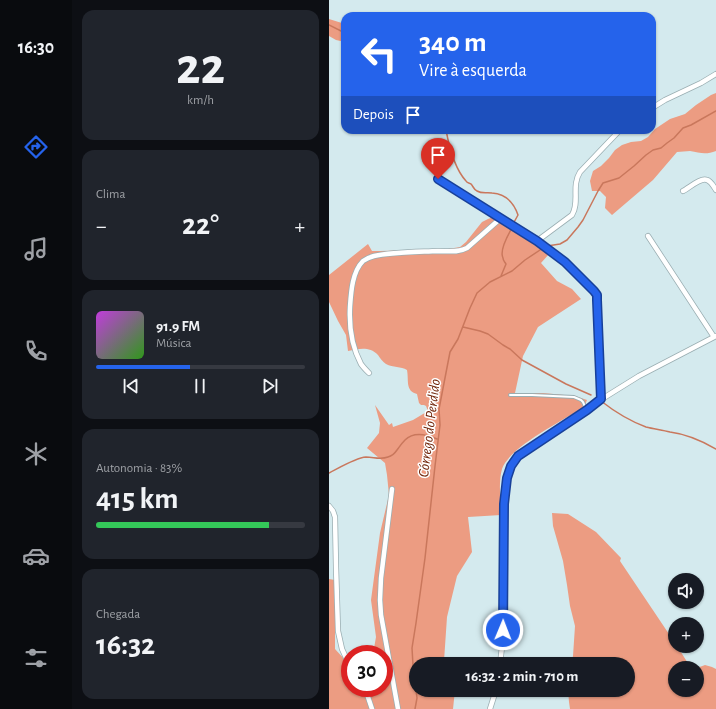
<!DOCTYPE html>
<html lang="pt">
<meta charset="utf-8">
<style>
:root{--surface:#171b24;--page:#20242c;--text:#f1f3f6;--muted:#9ea1a6;--line:#363941;--accent:#2563eb}
body{margin:0;font-family:"Alegreya Sans",sans-serif;background:var(--page);color:var(--text);height:100vh;display:flex;flex-direction:column;font-size:15px;white-space:nowrap}
*{box-sizing:border-box;margin:0}
p{font-size:13px;color:var(--muted)}
.icon{flex:none;width:22px;height:22px;fill:none;stroke:currentColor;stroke-width:2;stroke-linecap:round;stroke-linejoin:round}
.map{position:relative;flex:1;overflow:hidden}
.details{display:flex;flex-direction:column;gap:10px;padding:10px;background:#0d0f14;width:257px}
.details>*{flex:none}
.banner{position:absolute;left:12px;top:12px;width:315px;height:122px;border-radius:12px;box-shadow:0 1px 3px #0004;background:#2563eb;color:#fff;overflow:hidden}
.controls{position:absolute;left:339px;top:573px;display:grid;gap:8px}
.controls a{display:grid;place-items:center;width:36px;height:36px;border-radius:50%;background:var(--surface);box-shadow:0 1px 3px #0004;font-size:20px}
.speed{position:absolute;left:12px;top:645px;display:flex;gap:8px;font-size:20px;font-weight:700;text-align:center}
.speed>*{display:grid;place-content:center;width:52px;height:52px;border-radius:50%;background:var(--surface);box-shadow:0 1px 3px #0004;line-height:1}
.speed .limit{border:6px solid #d22;background:#fff;color:#111}
.pin{position:absolute;display:grid;place-items:center;width:34px;height:34px;color:#fff;margin:-41px -17px;border-radius:50% 50% 50% 0;rotate:-45deg;box-shadow:0 0 4px #0007}
.pin .icon{rotate:45deg}
.me{position:absolute;width:44px;margin:-22px;rotate:1deg;stroke-linejoin:round;filter:drop-shadow(0 0 3px #0008)}
.turn{display:flex;align-items:center;gap:14px;height:84px;padding:0 12px;font-size:18px}
.turn .icon{width:52px;height:52px;stroke-width:2.5}
.turn b{display:block;font-size:28px;line-height:34px}
.then{display:flex;align-items:center;height:38px;padding:0 12px;background:#0003;gap:8px;font-size:15px}
.big{font-size:30px;font-weight:700;line-height:1.1}
.details .card{flex:1;display:flex;flex-direction:column;justify-content:center;gap:6px;min-width:0;padding:0 14px;border-radius:12px;background:var(--page)}
.details .dial{align-items:center;gap:0}
.dial b{font-size:52px;line-height:1}
.song{display:flex;align-items:center;gap:12px}
.cover{width:48px;height:48px;border-radius:6px;background:linear-gradient(135deg,hsl(290 70% 55%),hsl(110 70% 35%))}
.played{height:4px;border-radius:2px;background:linear-gradient(90deg,var(--accent) 45%,var(--line) 45%)}
.keys{display:flex;justify-content:space-around;direction:ltr}
.heat{display:flex;justify-content:space-between;align-items:center;font-size:22px;direction:ltr}
.charge{height:6px;border-radius:3px;background:linear-gradient(90deg,#34c759 83%,var(--line) 0)}
.trip{position:absolute;left:80px;top:657px;width:226px;height:40px;border-radius:20px;background:var(--surface);box-shadow:0 1px 3px #0004;font-weight:700;line-height:40px;text-align:center}
main{display:flex;flex:1;min-height:0}
.dock{display:flex;flex-direction:column;width:72px;justify-content:space-around;align-items:center;background:#090b0e;color:var(--muted)}
.dock .icon{width:28px;height:28px}
.dock .selected{color:var(--accent)}
.dock b{font-size:18px;color:var(--text)}
.map>svg:first-child{display:block}
</style>
<main>
<nav class="dock">
<b>16:30</b>
<svg class="icon selected" aria-label="directions" viewBox="0 0 24 24"><path d="M12 3l9 9-9 9-9-9zM9 14v-3h6M13 9l2 2-2 2"/></svg>
<svg class="icon" aria-label="music" viewBox="0 0 24 24"><path d="M9 18V5l10-2v13"/><circle cx="6" cy="18" r="3"/><circle cx="16" cy="16" r="3"/></svg>
<svg class="icon" aria-label="phone" viewBox="0 0 24 24"><path d="M5 4h4l2 5-3 2q2 4 5 5l2-3 5 2v4C11 20 4 13 5 4z"/></svg>
<svg class="icon" aria-label="climate" viewBox="0 0 24 24"><path d="M12 3v18M4 7l16 10M4 17L20 7"/></svg>
<svg class="icon" aria-label="car" viewBox="0 0 24 24"><path d="M5 17H2v-5l4-1 3-4h7l3 4 3 1v5h-3M9 17h6M6 11h13"/><circle cx="7" cy="17" r="2"/><circle cx="17" cy="17" r="2"/></svg>
<svg class="icon" aria-label="filters" viewBox="0 0 24 24"><path d="M4 7h16M4 17h16"/><circle cx="9" cy="7" r="2"/><circle cx="15" cy="17" r="2"/></svg>
</nav>
<section class="details">
<div class="card dial"><b>22</b><p>km/h</p></div>
<div class="card"><p>Clima</p>
<div class="heat"><a>−</a><b class="big">22°</b><a>+</a></div>
</div>
<div class="card">
<div class="song"><i class="cover"></i><div><b>91.9 FM</b><p>Música</p></div></div>
<div class="played"></div>
<div class="keys"><svg class="icon" aria-label="previous" viewBox="0 0 24 24"><path d="M18 5L8 12l10 7zM5 5v14"/></svg><svg class="icon" aria-label="pause" viewBox="0 0 24 24"><path d="M8 5v14M16 5v14"/></svg><svg class="icon" aria-label="next" viewBox="0 0 24 24"><path d="M6 5l10 7-10 7zM19 5v14"/></svg></div>
</div>
<div class="card"><p>Autonomia · 83%</p><b class="big">415 km</b><div class="charge"></div></div>
<div class="card"><p>Chegada</p><b class="big">16:32</b></div>
</section>
<div class="map">
<svg width="387" height="709" viewBox="0 0 387 709">
<rect width="100%" height="100%" fill="#d4eaee"/>
<path fill="#ec9c82" d="M0,19l16,5v18l-9,-2 -7,-4z
M387,93v58c-10,4 -16,2 -26,0 -4,0 -9,1 -13,1l-24,28 -41,35 -7,-7 1,-11 -6,-6h-8l-2,-10 3,-10 8,-5 8,-8 6,-8 7,-5 9,-3 10,-1 7,-4 7,-8 15,-10 15,-5 11,-9 15,-10z
M167,216h6l32,26 15,12 -8,9 16,18 15,8 9,10 -43,28 -15,29 -8,37h28l32,3 12,4 -3,7c-20,13 -75,40 -82,62 -4,15 -1,31 -1,46l-33,2 4,35 -15,24 -10,41 -3,44 12,3h-40v26h39l-2,19h-124v-130l6,1v69l11,12 4,1v26h34v-34h-11l3,-17 -5,-37 9,-67 9,-38 -2,-20 -2,-12 -18,-15 12,-15 1,-10 -5,-18 14,20 3,-2 1,4 20,-7 15,-9 -2,-5 -2,-1h-3l-2,-2 -2,-9c-12,-3 -8,-14 -10,-24 -6,-4 -14,-2 -21,-6 -3,-2 -6,-6 -8,-9 -9,-9 -19,-6 -30,-4l-2,-16 -8,-14 -9,-19v-27l39,-31 4,7h8l68,-2 12,-2 6,-5 16,-20 6,-3z
M223,513l16,1 28,18 25,26 -1,3 55,82v3h2l14,22h-16v22h22v-22l8,-3 7,2 4,2v40h-146l-1,-7 -1,-12h60v-26h-57l2,-8 2,-30 -5,-20 -3,-21 -4,-24 -10,-35z"/>
<g fill="none" stroke-linecap="round" stroke-linejoin="round">
<path stroke="#c9775c" stroke-width="1.5" d="M0,25l16,8
M117,130c3,16 9,39 20,51 1,2 3,2 5,3 2,2 3,6 6,7 5,3 10,1 15,2 14,1 22,10 26,22l-5,9
M218,246l13,-2 7,-4 11,-13 5,-7 15,-29 5,-8 16,-5 15,-12 12,-11 7,-5 8,-2 6,-5 7,-5 9,-10 8,-3 25,-14
M172,276l5,-12c-1,-2 -3,-3 -3,-6 -4,-8 5,-23 9,-30
M134,327l17,4 8,3 15,11 7,4 12,11 44,24 25,11
M272,401c14,11 29,20 45,26 8,2 16,3 24,5 16,2 32,9 46,17
M0,473c10,-5 26,-15 37,-16 8,0 14,3 22,0 4,-1 7,-4 9,-7 3,-4 5,-7 8,-10 9,-9 23,-5 32,-1
M87,688l-3,-23 -1,-17 4,-25 9,-65 10,-92 5,-41 -1,-16 11,-57 8,-13 12,-31 7,-15 13,-11 22,-11 13,-11 18,-12
M86,709l2,-11 -1,-8"/>
<g stroke="#9aaeb2" stroke-width="4">
<path id="service" d="M181,395h22l42,2 7,3 2,2 3,7"/>
</g>
<g stroke="#9aaeb2" stroke-width="6">
<path id="minor" d="M323,108l13,-8 36,-17 15,-9
M109,179l99,62 28,21 29,29 3,4v5l5,99
M354,191c6,-3 18,-14 24,-11 4,1 7,7 9,10
M319,236l66,101
M208,241l35,-26c8,-13 -1,-29 8,-43l40,-42
M40,373c-3,-3 -6,-6 -8,-9 -9,-17 -12,-38 -11,-57 1,-14 2,-35 13,-46 3,-2 7,-4 11,-5 19,-4 44,-4 64,-5 10,0 20,2 29,-3l34,-30
M63,489l-11,89 -1,22 1,15 17,94
M0,506l4,5 2,6 1,50 2,64 4,18 6,13 2,2
M171,664l4,-34v-125l3,-27 4,-12 7,-10 69,-46 15,-11 37,-23 77,-40
M36,688l7,21
M161,709l6,-19"/>
</g>
<use href="#service" stroke="#fff" stroke-width="2"/>
<use href="#minor" stroke="#fff" stroke-width="4.5"/>
</g>
<g fill="none" stroke-linecap="round" stroke-linejoin="round">
<g stroke="#184099" stroke-width="10">
<path id="route" d="M109,179l99,62 28,21 29,29 3,4v5l4,99 -14,11 -69,46 -7,10 -4,12 -3,26 -1,126"/>
</g>
<use href="#route" stroke="#2563eb" stroke-width="7"/>
</g>
<g text-anchor="middle" stroke-width="3" stroke-linejoin="round" paint-order="stroke">
<g font-size="15" font-style="italic" fill="#72270c" stroke="#fff">
<text transform="translate(100 428) rotate(-83)" y="5">Córrego do Perdido</text>
</g>
</g>
</svg>
<div class="controls">
<a><svg class="icon" aria-label="sound" viewBox="0 0 24 24"><path d="M4 9h4l5-4v14l-5-4H4zM17 9q2 3 0 6"/></svg></a>
<a>+</a>
<a>−</a>
</div>
<div class="speed"><div class="limit">30</div></div>
<div class="pin" style="left:109px;top:179px;background:#d93025"><svg class="icon" aria-label="arrive" viewBox="0 0 24 24"><path d="M6 21V4h12l-3 4 3 4H6"/></svg></div>
<svg class="me" style="left:174px;top:630px" viewBox="-20 -20 40 40"><circle r="17" fill="#2563eb" stroke="#fff" stroke-width="3"/><path d="M0-11L8 9 0 5-8 9z" fill="#fff"/></svg>
<div class="trip">16:32 · 2 min · 710 m</div>
<div class="banner">
<div class="turn"><svg class="icon" aria-label="left" viewBox="0 0 24 24"><path d="M17 20v-9H6M10 6l-5 5 5 5"/></svg><div><b>340 m</b>Vire à esquerda</div></div>
<div class="then">Depois<svg class="icon" aria-label="arrive" viewBox="0 0 24 24"><path d="M6 21V4h12l-3 4 3 4H6"/></svg></div>
</div>
</div>
</main>
